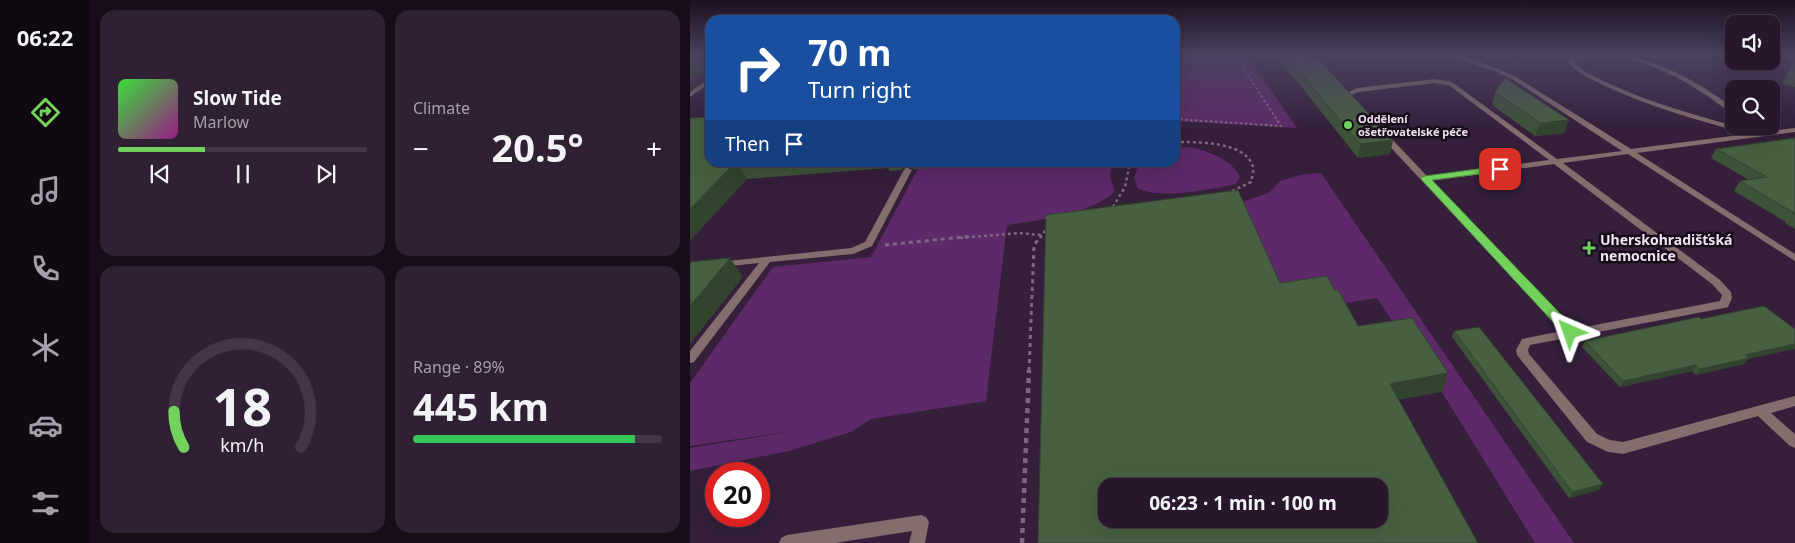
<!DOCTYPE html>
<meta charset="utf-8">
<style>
:root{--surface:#28172c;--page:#302034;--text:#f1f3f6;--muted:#a59fa9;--line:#443648;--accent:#73d25c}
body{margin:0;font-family:"Noto Sans",sans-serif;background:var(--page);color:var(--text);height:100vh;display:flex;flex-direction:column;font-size:19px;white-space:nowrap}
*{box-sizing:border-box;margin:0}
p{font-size:16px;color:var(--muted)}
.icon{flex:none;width:28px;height:28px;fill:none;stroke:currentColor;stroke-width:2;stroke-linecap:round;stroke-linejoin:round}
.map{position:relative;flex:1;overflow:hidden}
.side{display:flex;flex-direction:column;gap:10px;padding:10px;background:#160d18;width:600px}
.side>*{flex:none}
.hud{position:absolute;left:15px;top:15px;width:475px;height:152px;border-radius:15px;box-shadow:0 5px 20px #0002,0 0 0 1px var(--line);background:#1a4fa0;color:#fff;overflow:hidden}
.fabs{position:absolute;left:1035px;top:15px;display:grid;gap:10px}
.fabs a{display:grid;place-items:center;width:55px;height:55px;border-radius:10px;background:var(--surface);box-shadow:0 5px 20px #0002,0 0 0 1px var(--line);font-size:25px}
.speed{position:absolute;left:15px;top:462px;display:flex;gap:10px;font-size:25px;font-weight:700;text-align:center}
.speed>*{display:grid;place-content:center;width:65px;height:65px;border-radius:50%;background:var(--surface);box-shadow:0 5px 20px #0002,0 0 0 1px var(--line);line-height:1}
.speed .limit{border:8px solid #d22;background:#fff;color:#111}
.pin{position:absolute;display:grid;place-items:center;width:42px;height:42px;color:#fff;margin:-21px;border-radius:10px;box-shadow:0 2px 8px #0006}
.me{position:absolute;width:55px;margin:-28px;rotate:317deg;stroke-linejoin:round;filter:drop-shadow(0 0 4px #0008)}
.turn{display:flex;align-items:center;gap:18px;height:105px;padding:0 20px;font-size:22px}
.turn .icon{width:65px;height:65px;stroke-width:2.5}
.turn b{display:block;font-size:35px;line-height:42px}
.then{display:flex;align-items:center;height:48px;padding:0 20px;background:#0003;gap:10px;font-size:19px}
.big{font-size:38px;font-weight:700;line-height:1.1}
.side .tile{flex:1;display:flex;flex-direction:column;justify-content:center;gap:8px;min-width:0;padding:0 18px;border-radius:15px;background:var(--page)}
.side .dial{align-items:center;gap:0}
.dial svg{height:130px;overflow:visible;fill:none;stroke:var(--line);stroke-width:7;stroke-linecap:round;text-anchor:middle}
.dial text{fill:var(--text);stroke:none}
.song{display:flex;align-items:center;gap:15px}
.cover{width:60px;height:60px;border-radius:8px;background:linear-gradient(135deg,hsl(120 70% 55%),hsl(310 70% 35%))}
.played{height:5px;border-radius:2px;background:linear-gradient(90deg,var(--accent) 35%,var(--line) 35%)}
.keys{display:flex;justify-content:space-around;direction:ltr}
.heat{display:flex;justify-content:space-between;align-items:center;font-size:28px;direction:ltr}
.charge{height:8px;border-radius:4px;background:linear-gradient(90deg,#34c759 89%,var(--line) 0)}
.side .tiles{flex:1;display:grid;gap:10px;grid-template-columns:repeat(2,1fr)}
.trip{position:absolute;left:408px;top:478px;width:290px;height:50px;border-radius:15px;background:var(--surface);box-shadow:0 5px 20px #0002,0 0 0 1px var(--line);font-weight:700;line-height:50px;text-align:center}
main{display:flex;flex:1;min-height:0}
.tabs{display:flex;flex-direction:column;width:90px;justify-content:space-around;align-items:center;background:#100912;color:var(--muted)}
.tabs .icon{width:35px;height:35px}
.tabs .current{color:var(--accent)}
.tabs b{font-size:22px;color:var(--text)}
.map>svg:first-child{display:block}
</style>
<main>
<nav class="tabs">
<b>06:22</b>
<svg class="icon current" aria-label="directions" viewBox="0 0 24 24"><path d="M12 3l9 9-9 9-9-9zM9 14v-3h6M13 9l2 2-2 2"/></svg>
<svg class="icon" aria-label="music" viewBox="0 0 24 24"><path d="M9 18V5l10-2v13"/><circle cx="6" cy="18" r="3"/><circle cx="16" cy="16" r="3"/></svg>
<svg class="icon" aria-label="phone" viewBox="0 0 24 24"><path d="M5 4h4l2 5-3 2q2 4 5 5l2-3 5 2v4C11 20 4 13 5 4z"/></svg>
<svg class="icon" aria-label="climate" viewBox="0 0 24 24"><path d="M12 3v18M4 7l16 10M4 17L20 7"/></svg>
<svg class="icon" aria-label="car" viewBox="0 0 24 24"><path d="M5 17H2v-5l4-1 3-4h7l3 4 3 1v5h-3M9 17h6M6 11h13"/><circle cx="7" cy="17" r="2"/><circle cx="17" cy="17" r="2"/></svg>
<svg class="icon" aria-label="filters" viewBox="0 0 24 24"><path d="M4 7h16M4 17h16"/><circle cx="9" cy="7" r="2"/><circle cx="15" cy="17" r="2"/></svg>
</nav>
<section class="side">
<div class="tiles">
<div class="tile">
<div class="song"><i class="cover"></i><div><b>Slow Tide</b><p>Marlow</p></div></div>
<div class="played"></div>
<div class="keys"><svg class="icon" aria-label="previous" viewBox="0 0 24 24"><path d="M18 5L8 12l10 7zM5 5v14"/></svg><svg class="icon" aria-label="pause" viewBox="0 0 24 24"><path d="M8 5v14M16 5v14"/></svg><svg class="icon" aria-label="next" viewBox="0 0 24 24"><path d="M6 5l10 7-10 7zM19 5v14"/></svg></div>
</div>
<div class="tile"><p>Climate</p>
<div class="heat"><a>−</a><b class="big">20.5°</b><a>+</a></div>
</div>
<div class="tile dial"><svg viewBox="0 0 100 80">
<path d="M14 69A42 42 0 1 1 86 69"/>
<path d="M14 69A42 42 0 0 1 8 47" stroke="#73d25c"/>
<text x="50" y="56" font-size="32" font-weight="700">18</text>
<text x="50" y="72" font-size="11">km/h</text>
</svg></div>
<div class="tile"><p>Range · 89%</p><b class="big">445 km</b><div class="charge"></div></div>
</div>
</section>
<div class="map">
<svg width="1105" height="543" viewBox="0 0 1105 543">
<rect width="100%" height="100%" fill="#351f3b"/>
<path fill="#5d2969" d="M485,54h71l51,74 -122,-7z
M498,147c17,2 45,13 52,30l-4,7c-27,6 -72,15 -98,5l-4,-11 5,-15 36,-1v-14z
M231,163h191l-2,14 5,14c-20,22 -79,30 -108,34l-21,176 -115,18 -20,13 -62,19 -99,20v-23l104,-17 -104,15v-63l83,-116 98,-10z
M631,173l253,370h-39l-127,-206 -5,1 -26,-40 -91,15 -49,-109 33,-12 10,-11 20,-6z"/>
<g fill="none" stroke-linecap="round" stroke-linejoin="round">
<path stroke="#7c6981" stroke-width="2" stroke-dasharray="2.5 2.5" stroke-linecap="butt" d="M1083,54l22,8
M824,61l36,-7
M485,119l106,7 -47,-72"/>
<path stroke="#7c6981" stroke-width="2.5" stroke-dasharray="3 3" stroke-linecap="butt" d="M485,142c21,0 71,-1 78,25 1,4 -1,10 -2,15l-21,10
M423,207l12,-20 5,-25
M270,238l59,-5 22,2
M350,238l7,-10"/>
<path stroke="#7c6981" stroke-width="3" stroke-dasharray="4 4" stroke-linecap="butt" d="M195,245l88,-9
M339,371l5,-126 7,-9"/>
<path stroke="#7c6981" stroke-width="4.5" stroke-dasharray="5 5" stroke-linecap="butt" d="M332,543l7,-173"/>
<path fill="#836e6d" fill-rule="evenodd" d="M754,54c22,0 52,14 72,23l115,72 116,-15c-49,-14 -98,-27 -144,-49 -12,-6 -26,-11 -35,-23 9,-9 21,-8 33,-8 51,0 92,25 133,54v5c-12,-5 -22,-15 -33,-21 -28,-19 -95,-51 -127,-30 10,11 24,16 36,22 46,21 95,34 144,47v2l41,-5v4l-158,21 158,101v7l-167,-107 -65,9 157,117 11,12 1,6 -4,9 -4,1 -194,37 -2,5 1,4 68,80 13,6 13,2 172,-46v10l-24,7 24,21v14l-5,-2 -32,-30 -135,38 -15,-2 -21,-10 -70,-87 -1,-5 6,-11 40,-8 -182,-195 7,-2 40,42 122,-16 -99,-74 -15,-3 -77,9 -7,3 5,8 -3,2 -6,-6 -2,-5 12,-6 78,-9 17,3 105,77 65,-8 -110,-72 -15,-7zM864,164l158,120 10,11 -2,6 -146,28 -143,-148z
M20,78v5l-20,14v-5z
M215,168h3l4,2 -40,76 -19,8 -83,8 -76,100 -4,1v-12l69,-88 -38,4 -3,-1 -2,-2 2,-2 133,-14 14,-6z
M231,515l5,2 3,5 -4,21h-16l3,-12 -77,12h-56l2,-5 6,-3z"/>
</g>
<path fill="#3d5338" d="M590,54h17l93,100 -32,4 -78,-98z
M1099,54h6v5l-8,-1z
M1105,61v26l-13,-3z
M805,92l69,41 -29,3 -43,-31z
M1105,138v91l-10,-6 1,-1 -52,-31 6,-10 9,-1 -38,-22 5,-9z
M20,162h220l-3,6 -13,1 -9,-3 -3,4 -12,1 -2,-3 -141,11z
M764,331l145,159 -30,8 -117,-161z
M895,341l163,18 -4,5 -48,11 -4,-4 -72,16 -38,-40z"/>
<path fill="#32432e" d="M15,54h5v15l-20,14v-19z
M879,120l-5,13 -29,3 5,-13z
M703,140l-3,14 -32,4 2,-14z
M46,162h1l10,17 -57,62v-32z
M208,162h6l1,4 -3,4z
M235,162h5l-3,6z
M40,258l13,19 -53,67v-38z
M1105,344v5l-47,10 -4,5 -48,11 4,-6 45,-14z
M1006,365l-4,6 -72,16 3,-6z
M758,373l-6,19 -57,10 5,-18z
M913,484l-4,6 -30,8 3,-6z"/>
<path fill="#476041" stroke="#32432e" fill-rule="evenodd" d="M0,54h15l-15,10z
M595,54h12l24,8 72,78 -33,4z
M1105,61v18l-9,-2z
M815,78l64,42 -29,3 -45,-31z
M20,117v45h26l-46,47v-91z
M1105,138v77l-3,-2h2l-54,-32 27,-4 -51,-28z
M548,190l42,93 47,-7 8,15 3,-1 20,36 54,-8 36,55 -58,11 88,159h-440l8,-328zM416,486h273v33h-273z
M40,258l-40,48v-44z
M1074,306l31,23v15l-50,11 4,3 -49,11 -4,-4 -73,16 -38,-40 114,-24 2,2z
M789,327l124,157 -31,8 -118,-161z"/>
<linearGradient id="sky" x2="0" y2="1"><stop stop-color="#1d1120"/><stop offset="0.42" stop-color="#4b4260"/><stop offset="1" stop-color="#4b4260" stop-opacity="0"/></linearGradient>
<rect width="1105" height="130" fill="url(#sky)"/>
<path fill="#73d25c" stroke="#4b883c" d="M810,166l5,3 -2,2 -71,9 143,149 1,3 -1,3h-10l-145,-157 5,-2z"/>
<g fill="#73d25c" stroke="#170d1a" stroke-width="2">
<circle cx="658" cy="125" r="5"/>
<path d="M896.5 240.5h5v5h5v5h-5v5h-5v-5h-5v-5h5z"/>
</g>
<g text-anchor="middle" stroke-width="5" stroke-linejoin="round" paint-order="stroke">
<g font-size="11" font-weight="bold" fill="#efe0f2" stroke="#170d1a" text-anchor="start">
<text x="668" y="123">Oddělení<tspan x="668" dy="13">ošetřovatelské péče</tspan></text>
</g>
<g font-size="14" font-weight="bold" fill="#efe0f2" stroke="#170d1a" text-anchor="start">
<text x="910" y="245">Uherskohradišťská<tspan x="910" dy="16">nemocnice</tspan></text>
</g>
</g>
</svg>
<div class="fabs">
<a><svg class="icon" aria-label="sound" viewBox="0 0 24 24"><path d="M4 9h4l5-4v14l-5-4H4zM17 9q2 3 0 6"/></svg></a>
<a><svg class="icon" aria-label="search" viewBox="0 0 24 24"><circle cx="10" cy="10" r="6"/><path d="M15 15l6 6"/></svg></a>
</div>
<div class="speed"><div class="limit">20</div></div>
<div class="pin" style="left:810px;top:169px;background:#d93025"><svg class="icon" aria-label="arrive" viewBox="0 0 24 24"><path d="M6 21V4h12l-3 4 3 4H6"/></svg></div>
<svg class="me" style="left:880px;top:332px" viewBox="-20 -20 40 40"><path d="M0-17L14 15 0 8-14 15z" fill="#73d25c" stroke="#fff" stroke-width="4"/></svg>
<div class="trip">06:23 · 1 min · 100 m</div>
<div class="hud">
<div class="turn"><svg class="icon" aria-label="right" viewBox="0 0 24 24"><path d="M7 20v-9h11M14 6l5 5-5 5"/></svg><div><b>70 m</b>Turn right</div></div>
<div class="then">Then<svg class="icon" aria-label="arrive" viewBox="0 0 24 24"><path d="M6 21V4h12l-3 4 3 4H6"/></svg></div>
</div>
</div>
</main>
